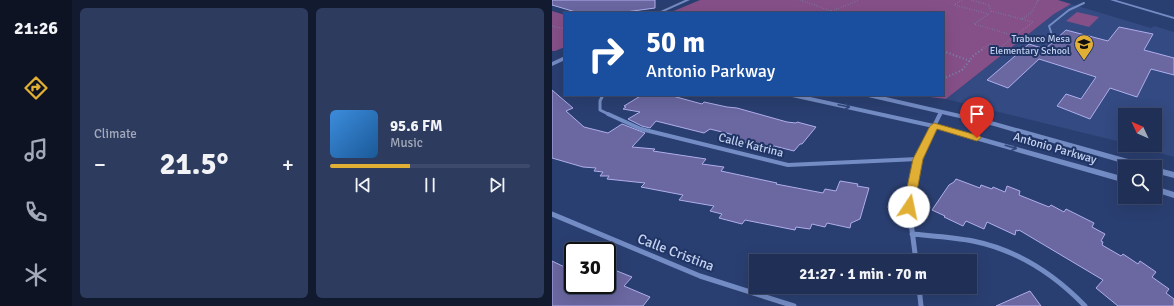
<!DOCTYPE html>
<meta charset="utf-8">
<style>
:root{--surface:#202f55;--page:#2d3b5f;--text:#f1f3f6;--muted:#a2a9b9;--line:#3d4a6c;--accent:#e1af34}
body{margin:0;font-family:Signika,sans-serif;background:var(--page);color:var(--text);height:100vh;display:flex;flex-direction:column;font-size:15px;white-space:nowrap}
*{box-sizing:border-box;margin:0}
p{font-size:13px;color:var(--muted)}
.icon{flex:none;width:22px;height:22px;fill:none;stroke:currentColor;stroke-width:2;stroke-linecap:round;stroke-linejoin:round}
.map{position:relative;flex:1;overflow:hidden}
.details{display:flex;flex-direction:column;gap:8px;padding:8px;background:#121a2f;width:480px}
.details>*{flex:none}
.banner{position:absolute;left:12px;top:12px;width:380px;height:84px;border-radius:0px;box-shadow:0 4px 16px #0002,0 0 0 1px var(--line);background:#1a4fa0;color:#fff;overflow:hidden}
.needle{width:26px;rotate:314deg}
.buttons{position:absolute;left:566px;top:108px;display:grid;gap:8px}
.buttons a{display:grid;place-items:center;width:44px;height:44px;border-radius:0px;background:var(--surface);box-shadow:0 4px 16px #0002,0 0 0 1px var(--line);font-size:20px}
.speed{position:absolute;left:12px;top:242px;display:flex;gap:8px;font-size:20px;font-weight:700;text-align:center}
.speed>*{display:grid;place-content:center;width:52px;height:52px;border-radius:50%;background:var(--surface);box-shadow:0 4px 16px #0002,0 0 0 1px var(--line);line-height:1}
.speed .limit{border:2px solid #111;border-radius:6px;background:#fff;color:#111}
.pin{position:absolute;display:grid;place-items:center;width:34px;height:34px;color:#fff;margin:-41px -17px;border-radius:50% 50% 50% 0;rotate:-45deg;box-shadow:0 0 4px #0007}
.pin .icon{rotate:45deg}
.me{position:absolute;width:44px;margin:-22px;rotate:11deg;stroke-linejoin:round;filter:drop-shadow(0 0 3px #0008)}
.turn{display:flex;align-items:center;gap:14px;height:84px;padding:0 16px;font-size:18px}
.turn .icon{width:52px;height:52px;stroke-width:2.5}
.turn b{display:block;font-size:28px;line-height:34px}
.big{font-size:30px;font-weight:700;line-height:1.1}
.details .tile{flex:1;display:flex;flex-direction:column;justify-content:center;gap:6px;min-width:0;padding:0 14px;border-radius:6px;background:var(--page)}
.song{display:flex;align-items:center;gap:12px}
.cover{width:48px;height:48px;border-radius:6px;background:linear-gradient(135deg,hsl(210 70% 55%),hsl(210 70% 35%))}
.played{height:4px;border-radius:2px;background:linear-gradient(90deg,var(--accent) 40%,var(--line) 40%)}
.keys{display:flex;justify-content:space-around;direction:ltr}
.heat{display:flex;justify-content:space-between;align-items:center;font-size:22px;direction:ltr}
.details .tiles{flex:1;display:grid;gap:8px;grid-template-columns:repeat(2,1fr)}
.trip{position:absolute;left:197px;top:254px;width:228px;height:40px;border-radius:0px;background:var(--surface);box-shadow:0 4px 16px #0002,0 0 0 1px var(--line);font-weight:700;line-height:40px;text-align:center}
main{display:flex;flex:1;min-height:0}
.dock{display:flex;flex-direction:column;width:72px;justify-content:space-around;align-items:center;background:#0d1322;color:var(--muted)}
.dock .icon{width:28px;height:28px}
.dock .selected{color:var(--accent)}
.dock b{font-size:18px;color:var(--text)}
.map>svg:first-child{display:block}
</style>
<main>
<nav class="dock">
<b>21:26</b>
<svg class="icon selected" aria-label="directions" viewBox="0 0 24 24"><path d="M12 3l9 9-9 9-9-9zM9 14v-3h6M13 9l2 2-2 2"/></svg>
<svg class="icon" aria-label="music" viewBox="0 0 24 24"><path d="M9 18V5l10-2v13"/><circle cx="6" cy="18" r="3"/><circle cx="16" cy="16" r="3"/></svg>
<svg class="icon" aria-label="phone" viewBox="0 0 24 24"><path d="M5 4h4l2 5-3 2q2 4 5 5l2-3 5 2v4C11 20 4 13 5 4z"/></svg>
<svg class="icon" aria-label="climate" viewBox="0 0 24 24"><path d="M12 3v18M4 7l16 10M4 17L20 7"/></svg>
</nav>
<section class="details">
<div class="tiles">
<div class="tile"><p>Climate</p>
<div class="heat"><a>−</a><b class="big">21.5°</b><a>+</a></div>
</div>
<div class="tile">
<div class="song"><i class="cover"></i><div><b>95.6 FM</b><p>Music</p></div></div>
<div class="played"></div>
<div class="keys"><svg class="icon" aria-label="previous" viewBox="0 0 24 24"><path d="M18 5L8 12l10 7zM5 5v14"/></svg><svg class="icon" aria-label="pause" viewBox="0 0 24 24"><path d="M8 5v14M16 5v14"/></svg><svg class="icon" aria-label="next" viewBox="0 0 24 24"><path d="M6 5l10 7-10 7zM19 5v14"/></svg></div>
</div>
</div>
</section>
<div class="map">
<svg width="622" height="306" viewBox="0 0 622 306">
<rect width="100%" height="100%" fill="#2a3f71"/>
<path fill="#334a82" d="M519,4l80,24 3,-2 20,6v125l-42,-12h23v-30h-30v28l-179,-44 108,-85z"/>
<path fill="#855088" d="M148,0h358l13,4 -17,10 -108,85 -32,-4h29v-82h-274z
M0,11l13,4v32l-10,4h-3z
M525,12l22,5 -10,10 -23,-6z"/>
<path fill="#6a67a1" stroke="#afaeed" d="M0,0h103v8l-37,5h-39l-27,-8z
M567,27l34,7 -9,16 30,8v17l-23,-6 -14,28 -27,-9 -20,31 -33,-13 9,-12 15,5 15,-22 -57,-18 -31,29 -21,-8 42,-36 16,5 21,-19 42,11z
M0,90l21,18 -7,3 18,16 24,6 14,-9 23,9 -13,14 23,2 -2,2 53,8 -4,5 22,3 -3,4 56,12 -1,1 47,9 2,-4 11,2 4,-10 18,3 -1,2 12,2 -9,31 -9,4 -1,5 -23,-5 -2,4 -13,-3 -2,5 -14,-2 -1,3 -50,-10 -3,4 -23,-6 3,-4 -12,-3 4,-5 -35,-6 4,-5 -42,-8 4,-4 -38,-4 2,-3h-9l3,-4 -9,-1 2,-3 -13,-1 -31,-9z
M90,95h27l33,9 2,-2 23,5 10,1 50,14 9,1 1,-1 19,5 -14,17h-2l-6,7 -20,-5 -4,5 -35,-12 3,-3 -28,-7 -6,4 -48,-12 -6,7 -8,-2 -14,-7 12,-7 -17,-3 3,-2 -2,-1z
M404,179l24,9 1,-3 11,4 1,-2 12,5 2,-6 13,5 -1,4 30,12 2,-2 13,7 2,-3 28,14 -2,4 13,7 -4,7 2,1 -1,3 19,11 2,-2 15,10 2,-3 16,11 -4,5 17,12 -3,4 8,6v7h-56l-22,-18 7,-8 -84,-50 -1,1 -2,-1 -1,5 -28,-13 -3,7 -18,-8 -3,5 -19,-9 1,-1 -13,-6 17,-25 5,-3z
M0,261l21,10v14h34v-18l25,10 -8,9 26,11 -7,9h-91z
M478,291l11,15h-45z"/>
<g fill="none" stroke-linecap="round" stroke-linejoin="round">
<path stroke="#7687b0" stroke-width="1.5" stroke-dasharray="0.5 2" stroke-linecap="butt" d="M248,0l37,13
M410,0l-8,5 35,9 -15,10 41,12
M419,0l18,5 2,6 42,11 -32,25 -11,-3 -9,6
M275,13l32,-13
M470,19l10,-7 6,-12
M0,26l13,3"/>
<path stroke="#7687b0" stroke-width="2" stroke-dasharray="1 2.5" stroke-linecap="butt" d="M391,51l27,10
M391,79l19,-9 12,-15 9,-6"/>
<path stroke="#738cc4" stroke-width="2" d="M500,35l-3,-9 20,-16 15,-7"/>
<path stroke="#738cc4" stroke-width="3" d="M51,95l-3,6v9l10,5
M388,115l1,-3"/>
<path stroke="#738cc4" stroke-width="4" d="M56,114l33,15 147,36 130,-6
M359,198l7,-39 22,-45"/>
<path stroke="#738cc4" stroke-width="5" d="M359,197l-2,10 7,54
M0,214l148,62 94,30
M360,234c20,2 41,3 61,7 44,9 81,33 112,65
M367,287l2,19"/>
<path fill="#738cc4" fill-rule="evenodd" d="M133,0h5l-29,13h-5z
M558,0h6l58,17v2z"/>
<path fill="#738cc4" fill-rule="evenodd" d="M13,56v4l-13,6v-4z
M237,95h12l133,29 191,53v6l-192,-55 -141,-31z
M313,95h12l118,27 151,42 3,1 1,2h-14l-142,-41 -126,-29z
M603,167l19,5v6l-19,-5z
M603,186l19,6v6l-19,-6z"/>
</g>
<defs><path id="oneway-shaft" d="M-6 0H5M1.5-3L5.5 0L1.5 3" fill="none" stroke-width="1.6" stroke-linecap="round" stroke-linejoin="round"/></defs>
<g stroke="#314678">
<use href="#oneway-shaft" transform="translate(292 106) rotate(12)"/>
<use href="#oneway-shaft" transform="translate(459 147) rotate(16)"/>
</g>
<path fill="#e1af34" stroke="#927222" d="M382,123l46,13 1,2 -4,3 -40,-12 -14,30 -9,48 -2,3 -3,1 -4,-1 -2,-3 10,-48 17,-33z"/>
<defs>
<g id="school-pin" transform="scale(1)"><path d="M0 17L-7.5 6A9.5 9.5 0 1 1 7.5 6Z" fill="#e1af34" stroke="#203465"/><path d="M0-5L7-2L0 1L-7-2ZM-4 1L0 2.5L4 1V4Q0 6-4 4Z" fill="#111"/></g>
</defs>
<g fill-rule="evenodd">
<use href="#school-pin" x="532" y="44"/>
</g>
<g text-anchor="middle" stroke-width="4" stroke-linejoin="round" paint-order="stroke">
<g font-size="10" fill="#c4d2f0" stroke="#203465" text-anchor="end">
<text x="518" y="42">Trabuco Mesa<tspan x="518" dy="12">Elementary School</tspan></text>
</g>
<g font-size="12" fill="#c4d2f0" stroke="#203465">
<text transform="translate(199 145) rotate(14)" y="4">Calle Katrina</text>
<text transform="translate(503 148) rotate(16)" y="4">Antonio Parkway</text>
</g>
<g font-size="14" fill="#c4d2f0" stroke="#203465">
<text transform="translate(124 252) rotate(21)" y="5">Calle Cristina</text>
</g>
</g>
</svg>
<div class="buttons">
<a><svg class="needle" viewBox="-14 -14 28 28"><path d="M0-13l5 13h-10z" fill="#e53935"/><path d="M0 13l5-13h-10z" fill="#a2a9b9"/></svg></a>
<a><svg class="icon" aria-label="search" viewBox="0 0 24 24"><circle cx="10" cy="10" r="6"/><path d="M15 15l6 6"/></svg></a>
</div>
<div class="speed"><div class="limit">30</div></div>
<div class="pin" style="left:425px;top:138px;background:#d93025"><svg class="icon" aria-label="arrive" viewBox="0 0 24 24"><path d="M6 21V4h12l-3 4 3 4H6"/></svg></div>
<svg class="me" style="left:357px;top:207px" viewBox="-20 -20 40 40"><circle r="19" fill="#fff"/><path d="M0-13L10 11 0 6-10 11z" fill="#e1af34"/></svg>
<div class="trip">21:27 · 1 min · 70 m</div>
<div class="banner">
<div class="turn"><svg class="icon" aria-label="right" viewBox="0 0 24 24"><path d="M7 20v-9h11M14 6l5 5-5 5"/></svg><div><b>50 m</b>Antonio Parkway</div></div>
</div>
</div>
</main>
